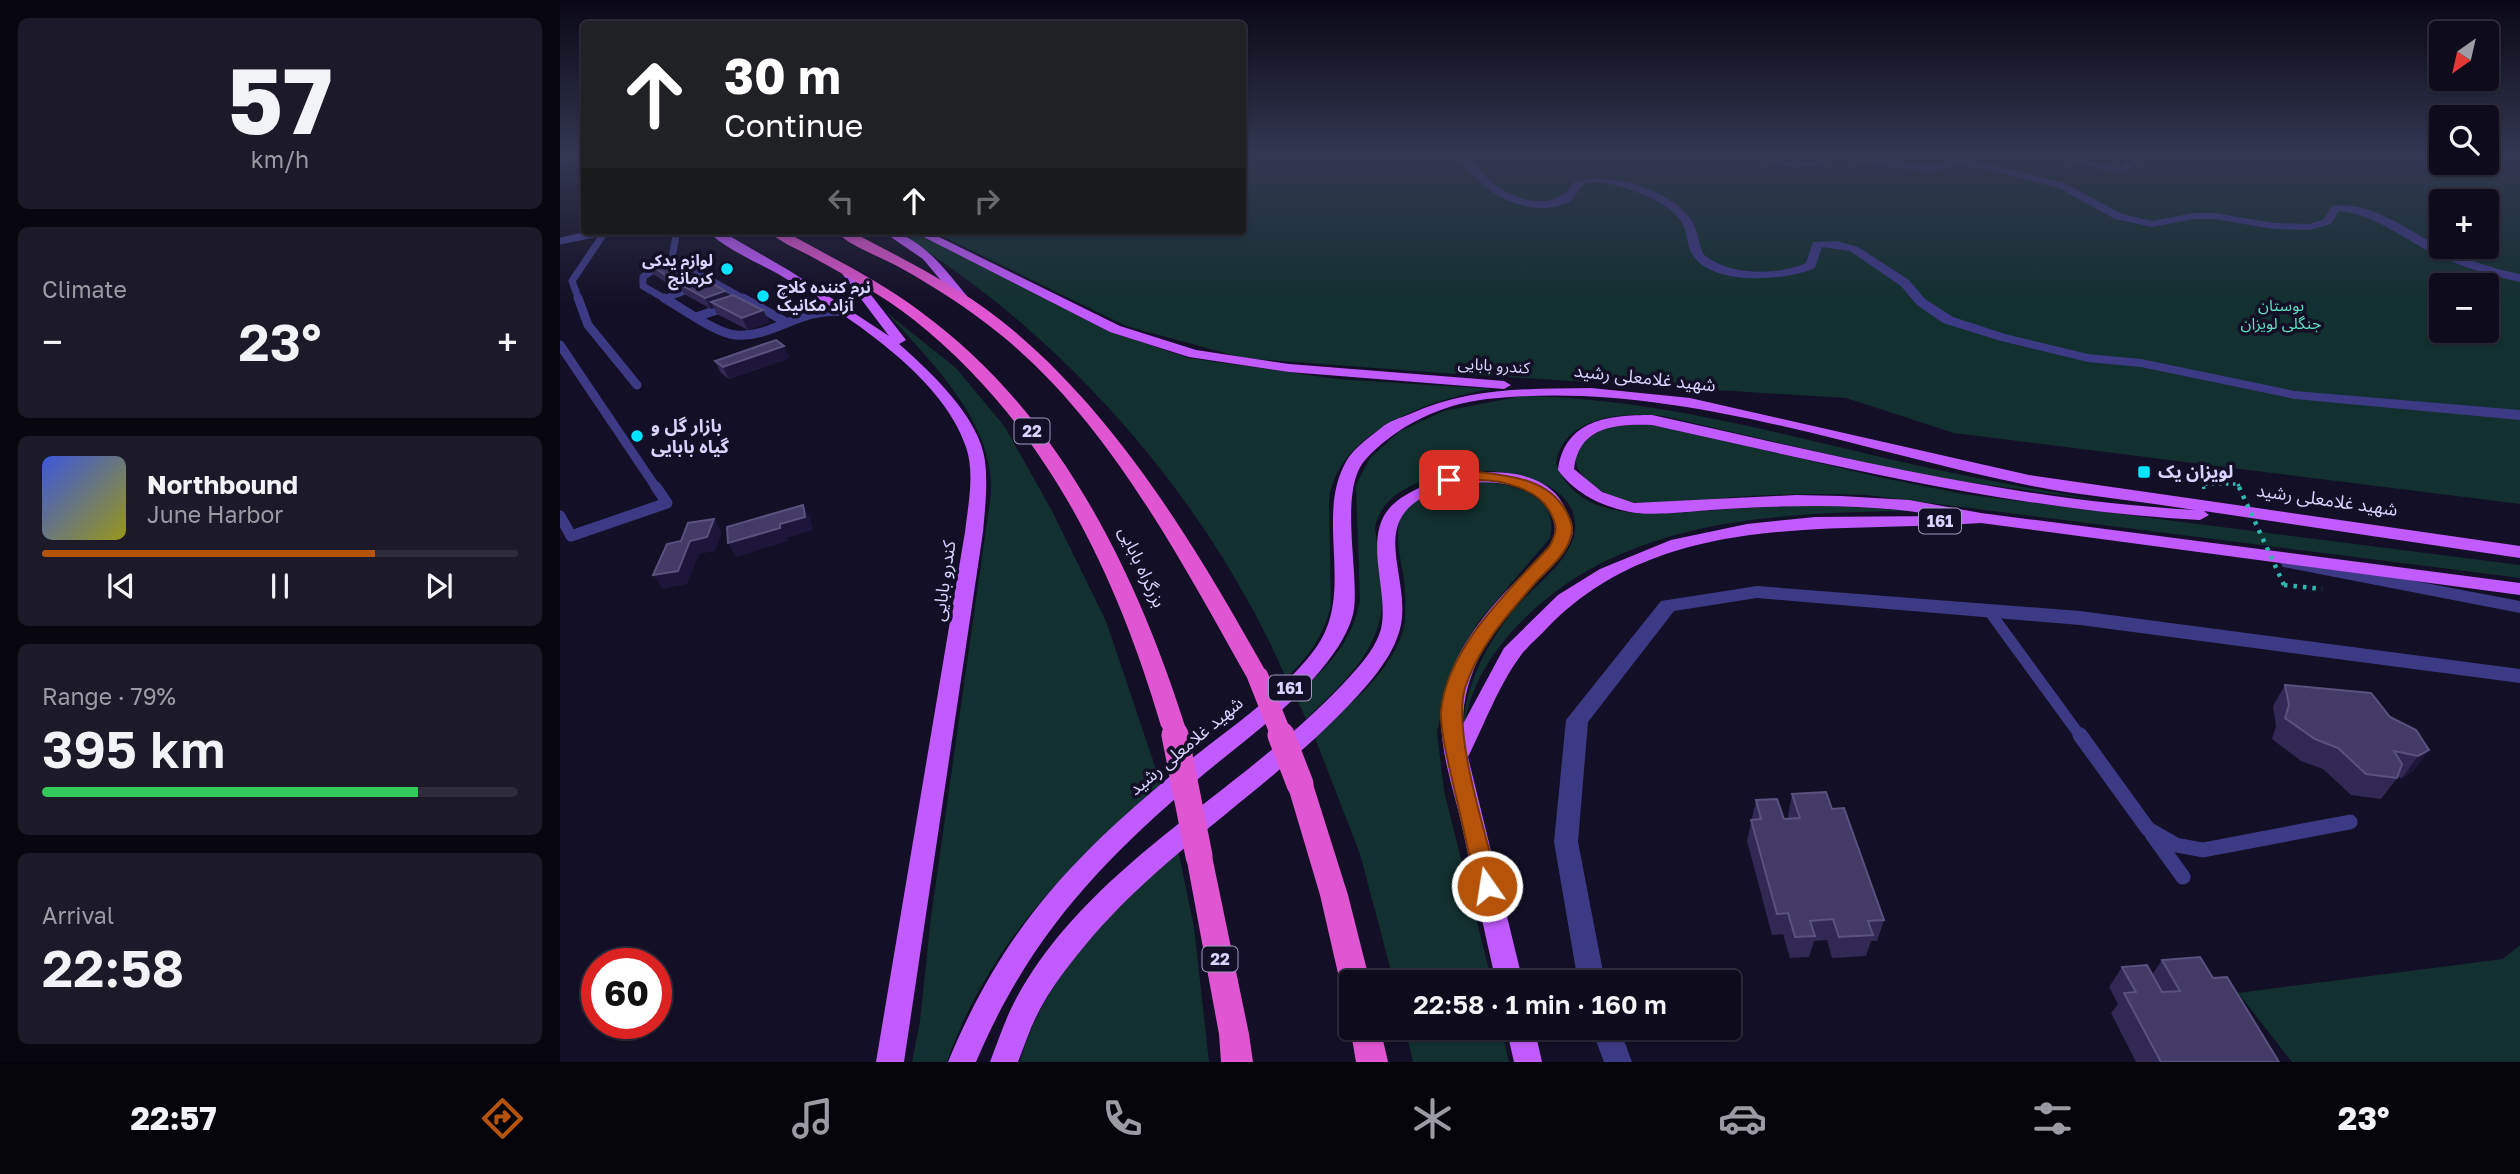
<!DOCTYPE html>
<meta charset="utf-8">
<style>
:root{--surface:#0e0b1c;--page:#1c1929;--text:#f1f3f6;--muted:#9b9ba3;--line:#2e2b3b;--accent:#b45309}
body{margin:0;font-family:"Golos Text","Noto Sans Arabic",sans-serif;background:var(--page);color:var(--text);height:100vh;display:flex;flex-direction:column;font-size:26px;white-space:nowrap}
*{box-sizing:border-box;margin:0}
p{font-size:23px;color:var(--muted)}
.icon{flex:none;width:38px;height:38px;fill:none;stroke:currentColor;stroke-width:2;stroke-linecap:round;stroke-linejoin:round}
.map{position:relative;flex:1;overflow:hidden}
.drawer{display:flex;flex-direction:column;gap:18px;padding:18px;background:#08060f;width:560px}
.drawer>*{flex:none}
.top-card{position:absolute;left:21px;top:21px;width:665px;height:214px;border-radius:7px;box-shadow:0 2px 5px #0004,0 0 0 2px var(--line);background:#202124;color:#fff;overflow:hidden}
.needle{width:46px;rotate:214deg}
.controls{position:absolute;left:1869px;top:21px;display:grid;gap:14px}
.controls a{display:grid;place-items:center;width:70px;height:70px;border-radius:7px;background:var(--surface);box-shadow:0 2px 5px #0004,0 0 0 2px var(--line);font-size:35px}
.speed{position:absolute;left:21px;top:948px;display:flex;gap:14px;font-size:35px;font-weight:700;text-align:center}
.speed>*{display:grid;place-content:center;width:91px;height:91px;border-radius:50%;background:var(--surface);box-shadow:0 2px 5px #0004,0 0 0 2px var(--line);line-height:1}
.speed .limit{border:10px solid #d22;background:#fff;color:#111}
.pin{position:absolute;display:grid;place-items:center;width:60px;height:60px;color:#fff;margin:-30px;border-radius:14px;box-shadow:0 4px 10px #0006}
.me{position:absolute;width:77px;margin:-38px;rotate:347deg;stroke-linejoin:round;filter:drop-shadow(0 0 5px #0008)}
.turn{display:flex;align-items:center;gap:24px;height:147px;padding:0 28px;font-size:32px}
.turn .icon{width:91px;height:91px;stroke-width:2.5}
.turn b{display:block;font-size:49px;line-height:60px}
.lanes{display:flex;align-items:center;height:66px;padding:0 28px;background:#0003;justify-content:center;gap:35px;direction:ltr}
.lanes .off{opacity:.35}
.big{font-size:52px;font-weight:600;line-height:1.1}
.drawer .widget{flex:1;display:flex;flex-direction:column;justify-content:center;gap:10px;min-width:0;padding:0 24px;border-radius:10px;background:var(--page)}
.drawer .dial{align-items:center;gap:0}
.dial b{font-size:91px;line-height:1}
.song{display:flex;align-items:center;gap:21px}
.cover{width:84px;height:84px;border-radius:10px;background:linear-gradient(135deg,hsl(230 70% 55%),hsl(60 70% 35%))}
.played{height:7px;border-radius:4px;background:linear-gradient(90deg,var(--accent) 70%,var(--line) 70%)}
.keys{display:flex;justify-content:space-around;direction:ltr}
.heat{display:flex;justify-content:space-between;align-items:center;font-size:38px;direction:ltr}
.charge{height:10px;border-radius:5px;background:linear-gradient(90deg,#34c759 79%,var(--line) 0)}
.trip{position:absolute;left:779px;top:970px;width:402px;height:70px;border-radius:7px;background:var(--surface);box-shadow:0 2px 5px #0004,0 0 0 2px var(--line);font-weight:600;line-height:70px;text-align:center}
.tab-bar{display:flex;height:112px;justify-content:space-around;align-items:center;background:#06040b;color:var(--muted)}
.tab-bar .icon{width:49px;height:49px}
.tab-bar .selected{color:var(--accent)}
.tab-bar b{font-size:32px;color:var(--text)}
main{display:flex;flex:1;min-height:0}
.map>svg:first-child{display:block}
</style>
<main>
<section class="drawer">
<div class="widget dial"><b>57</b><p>km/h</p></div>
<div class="widget"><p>Climate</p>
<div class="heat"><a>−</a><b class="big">23°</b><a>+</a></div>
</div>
<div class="widget">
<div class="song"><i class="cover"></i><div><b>Northbound</b><p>June Harbor</p></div></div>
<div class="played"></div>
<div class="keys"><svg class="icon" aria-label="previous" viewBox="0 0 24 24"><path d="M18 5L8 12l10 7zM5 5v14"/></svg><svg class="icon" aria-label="pause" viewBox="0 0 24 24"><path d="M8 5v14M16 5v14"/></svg><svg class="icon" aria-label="next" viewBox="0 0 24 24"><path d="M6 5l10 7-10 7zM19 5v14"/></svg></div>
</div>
<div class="widget"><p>Range · 79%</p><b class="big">395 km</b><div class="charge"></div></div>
<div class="widget"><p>Arrival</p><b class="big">22:58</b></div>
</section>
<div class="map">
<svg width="1960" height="1062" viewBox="0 0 1960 1062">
<rect width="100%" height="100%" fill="#130f26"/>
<path fill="#12302f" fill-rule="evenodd" d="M683,155h1198v8h46v-8h33v349l-566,-71 -108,-35 -405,-25 -198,-15 -117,-32 -194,-95h310zM1881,201h46v46h-46zM1881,285h46v46h-46z
M335,231h19l192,99 82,28 149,21 155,10c-59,9 -156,42 -163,112l2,105c-8,30 -22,51 -45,72 -78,-180 -224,-346 -391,-447z
M326,312l70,56 49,59 47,84 54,110 55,163c-92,81 -172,158 -214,278h-35l8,-41 11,-104 59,-416c10,-74 -59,-139 -104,-189z
M962,396c129,2 251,36 376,65 71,16 142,30 214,41l-188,-26 -261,-60c-38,-4 -99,-1 -107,47 20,58 96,53 146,48 30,-2 61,-4 91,-5 39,-1 78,2 118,5 -135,2 -284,7 -386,107 -33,32 -56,69 -62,115 1,-45 20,-82 46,-117 19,-27 70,-58 66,-94 -6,-69 -187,-69 -200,6 3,25 8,51 7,76 -2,48 -44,84 -76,115l-11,-24c32,-26 58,-54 65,-95l-4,-115 14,-27 30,-27 44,-20z
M1095,424l228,54 80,16 557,71v13l-653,-83c-45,-2 -89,-1 -133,2 -36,3 -77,12 -112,3 -29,-8 -70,-40 -29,-65 18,-12 41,-10 62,-11z
M922,481c33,4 78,15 68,57l-70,82 -17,27 -15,34 -11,51 7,59 48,191h-98l-34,-128 -46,-119c34,-29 75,-60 89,-104 3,-8 2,-18 2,-26 2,-26 -8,-49 -7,-74 0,-38 56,-46 84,-50z
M618,850l16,77 15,135h-189c22,-86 96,-153 158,-212z
M1960,945v117h-228l-54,-69 265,-34z
M845,1027h96l8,35h-96z"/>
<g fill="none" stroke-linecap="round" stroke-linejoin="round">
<path stroke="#2fb8b0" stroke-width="3.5" stroke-dasharray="2.5 4.5" stroke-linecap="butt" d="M1644,489l-1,-5h35"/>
<path stroke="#2fb8b0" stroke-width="4.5" stroke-dasharray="3.5 6" stroke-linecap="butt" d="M1724,585l38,4"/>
<path stroke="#3d3a85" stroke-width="7" d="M0,241l48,-10
M113,259l73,41
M106,298l30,-11
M19,300l-7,-19 33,-49
M107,300l-24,-14v-9l29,-20 5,-26"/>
<path stroke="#3d3a85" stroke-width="9" d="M18,298l10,27 49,60
M104,298c18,10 53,36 72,37 38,3 65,-29 110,-23
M183,298l41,23
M139,316l30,-10
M0,345l97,144"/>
<path stroke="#3d3a85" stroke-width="11" d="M0,516l11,20 96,-33 -11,-16
M1429,611l92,126"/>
<path stroke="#3d3a85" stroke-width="15" d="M1520,735l68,94 28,16 27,5 147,-28
M1592,834l31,43"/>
<path fill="#3d3a85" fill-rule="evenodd" d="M24,155v6l-24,4v-6z
M892,155c22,0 28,18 44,30 23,18 61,26 77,-2 33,-14 96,6 117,35 8,10 8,24 13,36 25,22 74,22 103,9l7,-21 24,-1 21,6 51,33 16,19 28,18 52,17 83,20 53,5 154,32 225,19v10l-225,-21 -154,-32 -53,-5 -87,-21 -58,-18 -26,-18 -16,-19 -51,-35 -28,-4 -7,21c-29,13 -99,18 -121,-11 -7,-9 -6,-20 -10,-30 -8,-20 -38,-32 -56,-38 -12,-4 -37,-12 -47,-2 -5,6 -6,12 -14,16 -23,12 -61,1 -80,-15 -13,-10 -23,-23 -35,-33z
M1069,155h61l-33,6z
M1174,155h22l41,7 18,-2 11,-5h33l70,11 34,-8 102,25 57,31 30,7 42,-8h21l58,10 36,1 14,-4 9,-14c40,-6 77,26 111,42 24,12 50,21 77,26v8c-34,-7 -66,-18 -97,-34 -27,-15 -52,-34 -84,-37l-8,13 -21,6 -37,-1 -58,-10h-21l-42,8 -37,-8 -58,-32 -94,-23 -34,8 -95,-13 -17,7 -20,2z
M1482,155h19l60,13 16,-13h11l-25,19z
M1729,557l231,44v12l-237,-46 -3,-4z
M1197,586l323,25 440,58v14l-440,-58 -323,-27 -83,13 -86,111 -10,120 27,140h-27l-24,-140 12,-122 95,-119z
M1031,1027h28l13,35h-28z"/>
<path fill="#c25bff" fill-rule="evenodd" d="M147,231h14l69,40 99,65 -49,-65 10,-3 56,72 -7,4c31,27 81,74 86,117 3,24 0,48 -2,71l-79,530h-28l89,-530c3,-26 10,-59 1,-85 -24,-73 -123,-134 -186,-172 -23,-13 -53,-25 -73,-44z
M322,231c36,0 64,40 85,65v6h-8l-36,-43z
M352,231h15l193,95 76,24 93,14 215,17 7,4 -7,4 -215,-17 -100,-15 -79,-25z
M1031,388l99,10 339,77 491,71v12l-316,-47 5,4 -9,5c-186,-10 -367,-55 -548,-95 -36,-1 -73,1 -78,44l28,23 32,11 162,-8 45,1 68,4 72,13 539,70v12l-539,-72c-150,11 -317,-14 -433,104 -9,10 -21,19 -29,31 -20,27 -36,69 -51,99l55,225h-27c-12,-52 -23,-104 -34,-156 -10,-44 -29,-92 -17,-137 12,-42 42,-79 72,-109 12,-13 30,-25 36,-42 4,-10 1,-17 -3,-26 -10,-20 -31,-27 -52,-29 -23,-3 -46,2 -68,11 -59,26 -24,75 -28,123 -2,25 -18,48 -34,67 -82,95 -194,158 -276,253 -21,25 -42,51 -56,80 -7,14 -12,30 -18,45h-28c8,-21 16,-45 27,-65 77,-139 233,-208 336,-324 12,-13 23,-27 28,-44 9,-41 -23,-98 16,-128 37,-29 138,-48 166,3 5,10 12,21 9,32 -6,20 -26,36 -40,50 -37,39 -69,83 -69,138l41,-76 54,-53 42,-26 71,-29 76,-16 68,-7 125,-1c-71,-13 -143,-11 -214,-7 -24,1 -75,8 -96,3 -29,-6 -54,-18 -72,-42 7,-51 51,-55 94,-55 180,40 359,85 543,95 -55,-9 -112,-14 -168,-25 -177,-36 -356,-106 -540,-86 -45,5 -91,27 -121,60 -28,29 -7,111 -12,150 -4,25 -24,51 -40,69 -34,38 -77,68 -116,101 -100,85 -170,160 -222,283h-28c56,-135 126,-207 237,-298 44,-36 96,-69 130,-115 42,-56 -2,-132 32,-189 7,-12 24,-24 34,-32 8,-7 19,-10 29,-14 59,-27 118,-25 181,-26z
M946,1027h28l8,35h-28z"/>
<path fill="#e055d1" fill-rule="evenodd" d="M209,231h15c46,26 95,49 137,81 137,100 214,257 264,414l-4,6 -8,3 -8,-3 -4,-6c-46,-156 -117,-303 -247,-406 -31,-25 -66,-43 -100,-62 -14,-8 -34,-15 -45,-27z
M275,231h15c57,30 115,58 164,100 110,93 185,222 255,346l-3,6 -8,2 -8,-2c-68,-120 -140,-260 -249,-348 -32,-26 -66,-48 -102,-68 -20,-11 -48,-20 -64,-36z
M740,774l9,3 4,7 35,111 22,87h-19v12l-6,-2 -5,-10 -20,-87 -33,-111 4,-7z
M639,845l9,3 4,8 37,178 4,28h-32l-2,-28 -33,-178 4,-8z
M791,1024v3h29l8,35h-32l-6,-35z"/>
<path stroke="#2fb8b0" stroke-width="3.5" stroke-dasharray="2.5 4.5" stroke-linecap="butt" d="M1678,484l2,5"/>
<path stroke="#2fb8b0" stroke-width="4.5" stroke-dasharray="3.5 6" stroke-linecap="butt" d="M1679,487l45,98"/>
<path stroke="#e055d1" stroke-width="21" d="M698,677l24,60
M613,726l2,11"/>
<path stroke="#e055d1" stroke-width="27" d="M615,735l24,121
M721,735l19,49"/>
</g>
<path fill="#312854" d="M87,263l46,8 3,6 32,20 35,13 6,12 -21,8 -31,-16 -3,-6 -3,1 -27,-15 -3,-6 -5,1 -23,-15z
M230,358l-61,21 -8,-6 -6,-12z
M1725,685l105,32 39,33 -16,21 -11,7 -4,-1 -17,22 -30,-4 -28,-26 -22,-8 -29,-22 4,-13 -3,-20z
M1232,794l40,15 52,111 -7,21h-6l-5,15 -34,2 -5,-18 -13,1 -5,16 -19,1 -7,-24 -11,1 -25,-94 9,-41 28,19h5l-1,-3z
M1602,960l51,18 66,84h-143l-25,-49 7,-9 -9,-17 13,-20 30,8z"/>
<path fill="#1d163a" d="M133,271l5,11 -20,1 3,5 -5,1 -6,-11z
M165,291l6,11h-20l3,6 -3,1 -6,-11z
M203,310l6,12 -21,8 -6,-12z
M224,346l6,12 -61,21 -6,-12z
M243,505l7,13 3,12 -26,8 1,3 -52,16 -8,-14 52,-19z
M154,519l8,13 -7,19 -16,3 -12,30 -24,5 -10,-14z
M1869,750l-16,21 -11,7 16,-22z"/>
<path fill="#433a66" stroke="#5a527e" stroke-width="2" d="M109,257l24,14 -23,7 -23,-15z
M139,276l26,15 -20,7 -27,-15z
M173,295l30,15 -21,8 -31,-16z
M216,340l8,6 -61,21 -8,-6z
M243,505l2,12 -25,7v4l-52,15 -1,-16z
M154,519l-7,18 -17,4 -12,30 -25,4 14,-31 14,-3 7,-18z
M1725,685l86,8 19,24 26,13 13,20 -11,6 -24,-5 8,13 -5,14 -31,-4 -28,-26 -23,-9 -30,-21 4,-13z
M1266,792l6,17 12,-1 40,112 -16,1 5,14 -34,2 -6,-18 -23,2 5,15 -20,1 -7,-24 -11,1 -26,-94 10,-1 -5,-19 21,-1 7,20 16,-1 -8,-24z
M1640,957l13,21 14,-1 52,85h-118l-37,-69 12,-1 -14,-25 25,-2 15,27 18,-1 -18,-31z"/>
<linearGradient id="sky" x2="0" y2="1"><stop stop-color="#0a0815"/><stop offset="0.51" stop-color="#333752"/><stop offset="1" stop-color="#333752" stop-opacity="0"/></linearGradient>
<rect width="1960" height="304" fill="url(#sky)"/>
<path fill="#b45309" stroke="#753606" stroke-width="2" d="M918,472c33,4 70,7 88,39 4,8 8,16 5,25 -4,18 -23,33 -35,46 -28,32 -58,65 -71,106 -13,45 22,150 34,198l-4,7 -8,3 -8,-3 -3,-7c-8,-37 -16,-74 -25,-111 -4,-19 -11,-44 -10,-64 6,-63 67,-120 108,-164 8,-13 9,-22 1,-35 -11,-23 -48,-32 -72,-32 -12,1 -27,9 -36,0l7,-4z"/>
<g fill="#00e5ff" stroke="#130f26" stroke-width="2.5">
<circle cx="167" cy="269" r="7"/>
<circle cx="203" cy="296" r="7"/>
<circle cx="77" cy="436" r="7"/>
<rect x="1577" y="465" width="14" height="14" rx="3.5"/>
</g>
<g text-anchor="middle" stroke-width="7" stroke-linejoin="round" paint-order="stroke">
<g font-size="16" font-weight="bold" fill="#d9d4ff" stroke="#130f26" text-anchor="end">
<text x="153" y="266">لوازم یدکی<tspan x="153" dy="18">کرمانج</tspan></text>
<text x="217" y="293" text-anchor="start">نرم کننده کلاچ<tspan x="217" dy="18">آزاد مکانیک</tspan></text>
</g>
<g font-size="16" fill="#5fe0c0" stroke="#130f26">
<text x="1721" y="311">بوستان<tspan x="1721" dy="18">جنگلی لویزان</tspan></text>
</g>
<g font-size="16" fill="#d9d4ff" stroke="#130f26">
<text transform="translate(934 365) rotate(4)" y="6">کندرو بابایی</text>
</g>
<g fill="#130f26" stroke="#9e99be" stroke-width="2">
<rect x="454.5" y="418.5" width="35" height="25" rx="5"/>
<rect x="1359" y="508.5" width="42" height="25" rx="5"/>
<rect x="709" y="675.5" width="42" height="25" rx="5"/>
<rect x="642.5" y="946.5" width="35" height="25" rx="5"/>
</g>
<g font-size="16" font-weight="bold" fill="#d9d4ff">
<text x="472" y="437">22</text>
<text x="1380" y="527">161</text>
<text x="730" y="694">161</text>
<text x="660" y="965">22</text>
</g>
<g font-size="18" fill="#d9d4ff" stroke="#130f26">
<text transform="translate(1085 378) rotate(6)" y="6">شهید غلامعلی رشید</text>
<text transform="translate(1767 500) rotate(8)" y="6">شهید غلامعلی رشید</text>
<text transform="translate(582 567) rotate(65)" y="6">بزرگراه بابایی</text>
<text transform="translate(384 581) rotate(-82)" y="6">کندرو بابایی</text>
<text transform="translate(626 746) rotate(-40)" y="6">شهید غلامعلی رشید</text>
</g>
<g font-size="18" font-weight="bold" fill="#d9d4ff" stroke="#130f26" text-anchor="start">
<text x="91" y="432">بازار گل و<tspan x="91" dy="21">گیاه بابایی</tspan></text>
<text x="1598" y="478">لویزان یک</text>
</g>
</g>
</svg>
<div class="controls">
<a><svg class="needle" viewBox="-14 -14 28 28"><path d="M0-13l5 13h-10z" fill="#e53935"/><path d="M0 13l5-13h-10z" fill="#9b9ba3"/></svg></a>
<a><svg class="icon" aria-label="search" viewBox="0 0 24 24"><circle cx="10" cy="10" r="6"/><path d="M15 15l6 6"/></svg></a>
<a>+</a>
<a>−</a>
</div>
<div class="speed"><div class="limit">60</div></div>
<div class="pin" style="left:889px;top:480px;background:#d93025"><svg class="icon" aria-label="arrive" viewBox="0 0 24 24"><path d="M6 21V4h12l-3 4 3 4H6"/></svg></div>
<svg class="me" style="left:927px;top:886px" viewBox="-20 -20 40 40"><circle r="17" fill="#b45309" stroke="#fff" stroke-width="3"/><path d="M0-11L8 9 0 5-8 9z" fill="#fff"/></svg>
<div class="trip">22:58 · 1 min · 160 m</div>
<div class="top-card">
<div class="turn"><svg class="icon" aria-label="ahead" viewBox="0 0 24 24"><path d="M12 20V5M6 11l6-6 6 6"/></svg><div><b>30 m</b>Continue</div></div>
<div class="lanes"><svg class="icon off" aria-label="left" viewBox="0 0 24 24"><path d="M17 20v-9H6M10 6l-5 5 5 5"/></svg><svg class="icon" aria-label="ahead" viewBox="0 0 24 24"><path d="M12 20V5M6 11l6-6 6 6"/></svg><svg class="icon off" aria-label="right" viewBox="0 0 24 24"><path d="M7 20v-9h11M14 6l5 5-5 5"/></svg></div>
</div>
</div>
</main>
<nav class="tab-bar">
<b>22:57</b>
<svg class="icon selected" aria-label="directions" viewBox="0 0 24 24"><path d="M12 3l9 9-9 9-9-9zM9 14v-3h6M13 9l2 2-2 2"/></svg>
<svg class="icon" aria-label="music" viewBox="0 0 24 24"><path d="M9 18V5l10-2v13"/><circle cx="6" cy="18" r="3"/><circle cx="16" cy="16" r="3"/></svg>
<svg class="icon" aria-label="phone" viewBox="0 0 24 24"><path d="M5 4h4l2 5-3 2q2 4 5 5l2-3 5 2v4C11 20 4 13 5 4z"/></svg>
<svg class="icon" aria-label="climate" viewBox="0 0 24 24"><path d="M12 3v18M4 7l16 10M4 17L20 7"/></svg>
<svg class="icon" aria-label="car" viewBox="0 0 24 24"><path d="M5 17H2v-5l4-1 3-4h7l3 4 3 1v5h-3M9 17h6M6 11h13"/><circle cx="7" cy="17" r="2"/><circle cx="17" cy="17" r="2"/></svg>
<svg class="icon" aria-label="filters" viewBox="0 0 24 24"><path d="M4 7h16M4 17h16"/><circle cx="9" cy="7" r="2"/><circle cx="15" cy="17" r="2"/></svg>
<b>23°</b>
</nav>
